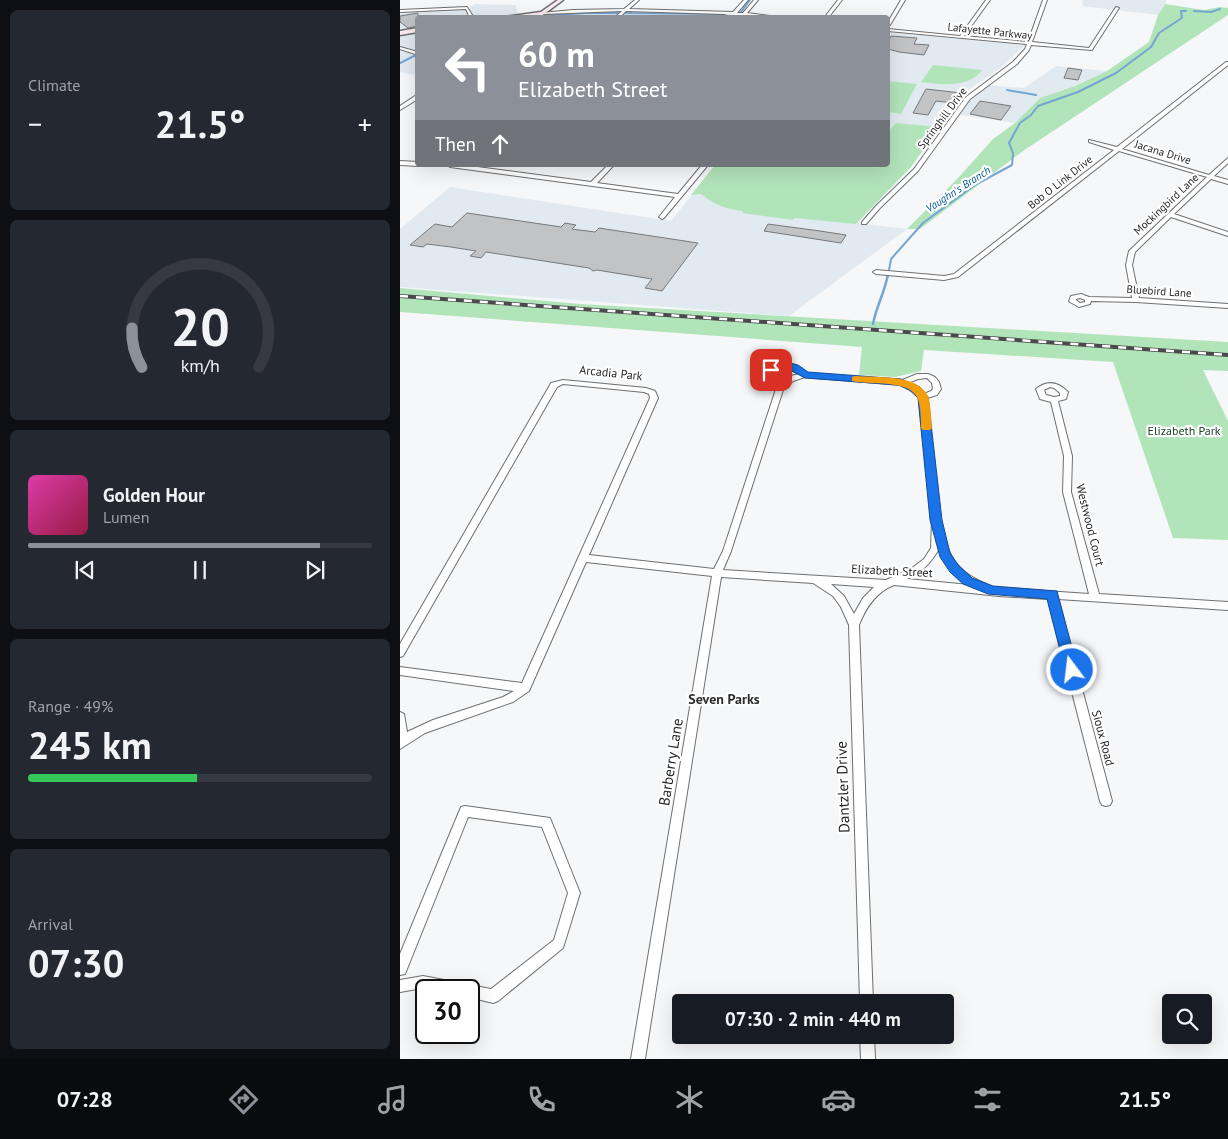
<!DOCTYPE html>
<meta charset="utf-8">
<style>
:root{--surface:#171b24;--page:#242831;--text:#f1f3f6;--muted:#9ea1a6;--line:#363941;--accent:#8c9099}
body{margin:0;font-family:"PT Sans",sans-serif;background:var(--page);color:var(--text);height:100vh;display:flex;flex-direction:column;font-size:19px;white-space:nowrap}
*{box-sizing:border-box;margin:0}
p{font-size:16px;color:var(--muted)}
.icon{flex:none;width:28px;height:28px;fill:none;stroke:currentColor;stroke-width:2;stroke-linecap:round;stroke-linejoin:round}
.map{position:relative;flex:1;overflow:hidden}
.drawer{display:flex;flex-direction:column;gap:10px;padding:10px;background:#0d0f14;width:400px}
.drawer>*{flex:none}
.top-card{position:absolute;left:15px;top:15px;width:475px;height:152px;border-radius:5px;box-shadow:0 5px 20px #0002;background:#8c9099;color:#fff;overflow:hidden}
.controls{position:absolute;left:762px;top:994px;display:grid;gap:10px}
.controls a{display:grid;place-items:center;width:50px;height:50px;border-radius:5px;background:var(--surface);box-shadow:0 5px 20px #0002;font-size:25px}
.speed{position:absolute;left:15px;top:979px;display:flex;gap:10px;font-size:25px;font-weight:700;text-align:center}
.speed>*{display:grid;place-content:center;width:65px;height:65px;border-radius:50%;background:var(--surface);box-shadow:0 5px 20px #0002;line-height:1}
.speed .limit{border:2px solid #111;border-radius:8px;background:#fff;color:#111}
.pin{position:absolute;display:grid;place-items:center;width:42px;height:42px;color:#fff;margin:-21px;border-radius:10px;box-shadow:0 2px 8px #0006}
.me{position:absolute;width:55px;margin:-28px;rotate:345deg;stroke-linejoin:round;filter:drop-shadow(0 0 4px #0008)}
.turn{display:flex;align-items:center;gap:18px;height:105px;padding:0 20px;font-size:22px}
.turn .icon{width:65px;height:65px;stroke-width:2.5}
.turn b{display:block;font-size:35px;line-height:42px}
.then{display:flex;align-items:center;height:48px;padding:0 20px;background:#0003;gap:10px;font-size:19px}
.big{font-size:38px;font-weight:700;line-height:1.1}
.drawer .card{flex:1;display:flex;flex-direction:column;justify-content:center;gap:8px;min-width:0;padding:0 18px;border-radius:8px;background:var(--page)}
.drawer .dial{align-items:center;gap:0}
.dial svg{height:130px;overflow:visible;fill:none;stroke:var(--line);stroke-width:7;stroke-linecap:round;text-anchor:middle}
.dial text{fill:var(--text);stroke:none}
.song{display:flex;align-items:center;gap:15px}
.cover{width:60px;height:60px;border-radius:8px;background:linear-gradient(135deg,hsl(320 70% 55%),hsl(340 70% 35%))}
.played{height:5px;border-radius:2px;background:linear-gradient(90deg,var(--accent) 85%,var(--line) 85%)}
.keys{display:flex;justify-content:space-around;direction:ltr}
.heat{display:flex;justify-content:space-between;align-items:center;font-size:28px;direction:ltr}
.charge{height:8px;border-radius:4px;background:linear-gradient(90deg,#34c759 49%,var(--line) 0)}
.trip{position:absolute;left:272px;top:994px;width:282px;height:50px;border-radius:5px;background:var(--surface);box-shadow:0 5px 20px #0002;font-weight:700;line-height:50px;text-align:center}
.menu{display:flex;height:80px;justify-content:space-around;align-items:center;background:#090b0e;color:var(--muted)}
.menu .icon{width:35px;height:35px}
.menu .active{color:var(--accent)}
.menu b{font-size:22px;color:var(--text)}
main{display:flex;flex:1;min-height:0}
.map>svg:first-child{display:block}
</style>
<main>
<section class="drawer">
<div class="card"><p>Climate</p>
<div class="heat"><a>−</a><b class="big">21.5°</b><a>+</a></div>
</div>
<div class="card dial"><svg viewBox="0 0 100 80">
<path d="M14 69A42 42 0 1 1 86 69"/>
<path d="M14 69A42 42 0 0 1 8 45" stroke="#8c9099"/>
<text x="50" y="56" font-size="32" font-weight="700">20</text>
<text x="50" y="72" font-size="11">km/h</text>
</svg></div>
<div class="card">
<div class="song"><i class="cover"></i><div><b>Golden Hour</b><p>Lumen</p></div></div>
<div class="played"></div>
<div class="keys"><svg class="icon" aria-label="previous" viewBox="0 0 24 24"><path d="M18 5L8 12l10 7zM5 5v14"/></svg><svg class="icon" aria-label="pause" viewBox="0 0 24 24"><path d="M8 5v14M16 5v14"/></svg><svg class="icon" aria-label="next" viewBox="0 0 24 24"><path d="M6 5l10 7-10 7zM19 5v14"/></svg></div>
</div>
<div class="card"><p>Range · 49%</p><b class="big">245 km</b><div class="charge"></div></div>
<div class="card"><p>Arrival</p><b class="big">07:30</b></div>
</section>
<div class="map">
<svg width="828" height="1059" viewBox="0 0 828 1059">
<rect width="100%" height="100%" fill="#f6f7f9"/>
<path fill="#e2eaf1" d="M683,0h84l-9,15 -76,-9z
M75,4l41,1 2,10 25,-2 -6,5h-119l-1,54 -4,3 -13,-3v-60l67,-3z
M488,32l137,13 -27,25 -30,20 -57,77 -54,56 50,6 -118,87 -389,-29v-58l50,-42 221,34 45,-56h172z
M656,66l51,5 -32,15 -35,12 -25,25 -55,-8 8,-13 20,-17 36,3z"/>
<path fill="#b2e4ba" d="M765,4l39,6 16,-3 8,1v7l-205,136 -103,78h-13l52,-52 34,-38 22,-16 25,-25 35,-12 32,-15 42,-29 9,-27z
M533,65l49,5c-12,18 -42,15 -61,12z
M488,81l29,3 -16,30 -13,-2z
M496,123l43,4 -28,40 -55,57 -62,-6 -1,2 -51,-7 1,-2c-16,-2 -29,-6 -42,-17l-10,1 24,-30h173v-33z
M0,288l180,16 648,38v29l-25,-1 25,51v119l-55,-2 -60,-176 -189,-12 -3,21 -26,6 -36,-2 3,-28 -462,-35z"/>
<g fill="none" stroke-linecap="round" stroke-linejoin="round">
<path stroke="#74a6d4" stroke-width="2" d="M794,11l17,1 9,-3
M341,12l9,-12
M148,15l43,-2 137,1
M0,63l16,-8
M607,90l29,5
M488,276l3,-17 32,-36 52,-38 37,-20 1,-12 -4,-10 11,-20 11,-8 7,-9 40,-14 38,-19 35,-26 8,-14 23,-15 -1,-7h5"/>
<path stroke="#74a6d4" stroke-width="2.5" d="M473,324c3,-17 12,-32 15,-50"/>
</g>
<path fill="#c1c3c4" stroke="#767879" d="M18,13v13l-10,2 -8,-6v-6z
M491,36l26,2 -3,6 15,1 -5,10 -25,-3 -11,-3v-7z
M668,68l14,2 -4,10 -14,-2z
M526,89l35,4 -7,10 -18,-2 -8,14 -15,-2z
M580,101l31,5 -10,14 -31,-6z
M67,213l94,14 4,-4 11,2 -4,4 23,3 4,-4 99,15 -36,48 -17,-3 7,-9 -55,-9 -4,1 -4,-3 -103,-16 -5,6 -11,-2 6,-5 -25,-4 -24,-3 -4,3 -13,-2 25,-21 17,3z
M368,224l52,7 26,4 -5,8 -77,-12z"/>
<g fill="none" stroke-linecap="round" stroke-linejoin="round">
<g stroke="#6e6f70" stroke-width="2">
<path id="minor" d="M235,0h4l-10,9 104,3 11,-12h4l-11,13h6l11,-13h4l-11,13 39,5 -41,-2 -1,2h-4l1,-3 -8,1 -9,-2 -98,-3 -7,7h-5l8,-7 -79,3 -2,-1 32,-3 51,-1z
M438,0h4l-14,18h-4z
M501,0h4l-15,25 -2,1v-4z
M586,0h4l-26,36 64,6 15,-42h4l-15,42 57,6 27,-41 3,1 -27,42 -61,-5 -2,5 -12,14 -47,35 -52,72 -38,37 -14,16h-4v-2l14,-16 38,-37 52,-72 47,-35 12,-13 2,-5 -139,-13v-2l72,7z
M67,7l7,11h-4l-4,-9 -66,3v-2z
M0,47l18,5v3l-18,-6z
M826,62h2v3l-106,84 87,26 19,-17v5l-14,13 14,4v4l-17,-5 -37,35 54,18v4l-57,-19 -36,35 -3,13 7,33 89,6v4l-92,-6 -45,-1 -1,3 -11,3 -9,-5 -1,-1 2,-5 10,-2 8,3 43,1 -6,-33 3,-14 78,-74 -88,-26 -161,126 -14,3 -68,-6 -3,-2 3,-2 68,6 10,-2 160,-124 -25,-8v-2l28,7zM680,298l5,2v2l-5,1 -4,-3v-1z
M0,161l18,1v3h2l-2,1 -18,-1z
M47,165h15l129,17 17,-17h6l-17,18 81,11 24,-29h6l-44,53 -2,1 -3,-2 16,-20 -225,-30z
M385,364l10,2 12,7 93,8 17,-7h11l7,3 4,5 2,7 -4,6 -10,3 13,122v10c6,4 6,14 9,21 7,17 21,26 37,33l2,3 101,7 -26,-102 1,-36 -13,-54 -11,-3 -4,-10c11,-9 22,-7 32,3l-2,7 -8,2 14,55 -1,36 28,102 129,8v8l-170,-11 54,202 -2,4 -4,1 -4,-1 -2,-4 -52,-202 -49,-3 -105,-11c-18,7 -28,22 -35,40l14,377h-13l-11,-377 -8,-18 -8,-11 -20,-13 -92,-6 -76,482h-14l81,-483 -126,-14 -57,129 -16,11 -88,31 -25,16v-37l4,2 3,18 26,-12 70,-23 11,-6 -114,-16v-8l122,16 128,-285 -1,-4 -5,-2 -81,-8 -6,3 -154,269 -3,1v-13l150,-259 1,-2 12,-3 83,8 9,3 3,7 -69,157 125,14 9,-18 53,-162 -10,-12 1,-6 6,-4zM385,368l5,1 9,5 -12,3 -7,7 -6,-7v-5zM405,377l95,8 9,4 10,9 13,122 -1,28 -7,11 -12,9 -26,12 -163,-10 8,-19 52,-161 10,-9zM527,378l5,5 1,6 -2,2 -7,3 -9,-9 -7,-2 10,-4zM650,387l4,1 6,5v3l-6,1 -8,-2 -2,-5zM539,549c6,16 16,28 31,36l-63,-6c16,-8 23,-15 32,-30zM431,584l43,3 -11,11 -9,16 -10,-18z
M65,806l85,12 30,75 -17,55 -65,53 -5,2 -24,-6v-7h-38l-8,-2 -23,4v-12l23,-4 68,13 63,-49 14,-47 -26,-66 -74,-10 -63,157 -5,1v-21l61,-147z
M460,1035h14l1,24h-14z"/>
</g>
<g stroke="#6e6f70" stroke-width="2">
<path id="tertiary" d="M18,94v5l-18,11v-4z"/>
</g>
<g stroke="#6e6f70" stroke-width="3">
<path id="secondary" d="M158,0h5l-23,17h-4v-2l-39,3 44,-6z
M18,28v4l-18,3v-4z"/>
</g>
<use href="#minor" fill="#fff" fill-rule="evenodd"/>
<use href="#tertiary" fill="#fff" fill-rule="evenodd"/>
<use href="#secondary" fill="#fcebf0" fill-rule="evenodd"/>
<g stroke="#4a4a4c" stroke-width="4">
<path id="rail" d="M0,296l828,59"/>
</g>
<use href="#rail" stroke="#fff" stroke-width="2.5" stroke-dasharray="8" stroke-linecap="butt"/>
</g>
<path fill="#1a73e8" stroke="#114b97" d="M386,362l12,3 10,7 93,7 19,8 8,10 14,123 8,33 8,12 14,13 21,8 64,5 21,79 -2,4 -4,1 -5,-1 -2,-4 -18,-71 -59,-5 -25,-10 -13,-12 -10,-15 -10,-37 -12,-122 -5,-6 -14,-7 -94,-7 -19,-10 -15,5 -5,-3z"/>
<path fill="#f59e0b" d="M455,376c21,2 61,-3 73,20 3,8 3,23 4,32l-2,2h-7l-2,-2c0,-9 0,-20 -3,-29 -7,-20 -49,-14 -66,-18v-4z"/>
<g text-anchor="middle" stroke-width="4.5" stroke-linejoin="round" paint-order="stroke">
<g font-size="11" fill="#262627" stroke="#fff">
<text transform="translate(590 31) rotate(6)" y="4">Lafayette Parkway</text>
<text transform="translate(542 118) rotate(-53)" y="4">Springhill Drive</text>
<text transform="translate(763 152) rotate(17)" y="4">Jacana Drive</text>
<text transform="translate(660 182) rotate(-38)" y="4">Bob O Link Drive</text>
<text transform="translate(766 204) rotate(-43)" y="4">Mockingbird Lane</text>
<text transform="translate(759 291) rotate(4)" y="4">Bluebird Lane</text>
</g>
<g font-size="11" font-style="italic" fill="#035790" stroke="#fff">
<text transform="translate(558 189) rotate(-33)" y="4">Vaughn's Branch</text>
</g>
<g font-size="12" fill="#262627" stroke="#fff">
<text transform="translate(211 373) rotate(6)" y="4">Arcadia Park</text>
<text transform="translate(690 525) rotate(76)" y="4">Westwood Court</text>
<text transform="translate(492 571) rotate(3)" y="4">Elizabeth Street</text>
<text transform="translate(703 738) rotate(75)" y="4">Sioux Road</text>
</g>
<g font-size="12" fill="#143d1f" stroke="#fff">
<text x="784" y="435">Elizabeth Park</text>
</g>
<g font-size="14" font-weight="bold" fill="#2c2d2e" stroke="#fff">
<text x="324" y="704">Seven Parks</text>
</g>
<g font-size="15" fill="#262627" stroke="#fff">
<text transform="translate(271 762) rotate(-81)" y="5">Barberry Lane</text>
<text transform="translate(443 787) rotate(-92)" y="5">Dantzler Drive</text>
</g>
</g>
</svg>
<div class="controls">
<a><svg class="icon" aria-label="search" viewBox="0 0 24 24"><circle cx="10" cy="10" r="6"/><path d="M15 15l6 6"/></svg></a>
</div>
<div class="speed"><div class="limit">30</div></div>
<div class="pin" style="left:371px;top:370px;background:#d93025"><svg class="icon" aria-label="arrive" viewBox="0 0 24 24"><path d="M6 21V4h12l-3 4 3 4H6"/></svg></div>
<svg class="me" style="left:672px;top:670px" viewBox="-20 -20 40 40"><circle r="17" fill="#1a73e8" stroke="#fff" stroke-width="3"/><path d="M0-11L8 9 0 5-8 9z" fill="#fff"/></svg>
<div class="trip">07:30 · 2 min · 440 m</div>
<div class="top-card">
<div class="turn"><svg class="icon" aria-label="left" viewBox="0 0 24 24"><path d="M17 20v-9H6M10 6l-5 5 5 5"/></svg><div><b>60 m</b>Elizabeth Street</div></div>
<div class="then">Then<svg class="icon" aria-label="ahead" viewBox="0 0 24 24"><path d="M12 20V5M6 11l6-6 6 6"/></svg></div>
</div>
</div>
</main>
<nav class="menu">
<b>07:28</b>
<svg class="icon active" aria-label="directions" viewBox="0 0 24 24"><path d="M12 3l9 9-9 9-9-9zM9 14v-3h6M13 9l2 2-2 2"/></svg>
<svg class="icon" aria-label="music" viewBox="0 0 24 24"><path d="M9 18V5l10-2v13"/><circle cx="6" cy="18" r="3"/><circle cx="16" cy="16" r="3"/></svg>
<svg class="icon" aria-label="phone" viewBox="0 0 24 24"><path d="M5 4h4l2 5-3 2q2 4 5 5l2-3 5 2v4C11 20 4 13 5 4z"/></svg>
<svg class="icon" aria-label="climate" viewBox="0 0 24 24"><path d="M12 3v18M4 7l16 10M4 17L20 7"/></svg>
<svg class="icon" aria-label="car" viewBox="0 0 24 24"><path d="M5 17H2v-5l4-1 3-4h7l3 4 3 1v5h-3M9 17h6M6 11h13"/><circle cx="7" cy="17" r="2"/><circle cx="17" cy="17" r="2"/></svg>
<svg class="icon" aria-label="filters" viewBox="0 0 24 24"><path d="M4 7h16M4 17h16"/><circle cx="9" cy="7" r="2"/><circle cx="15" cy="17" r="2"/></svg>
<b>21.5°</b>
</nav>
